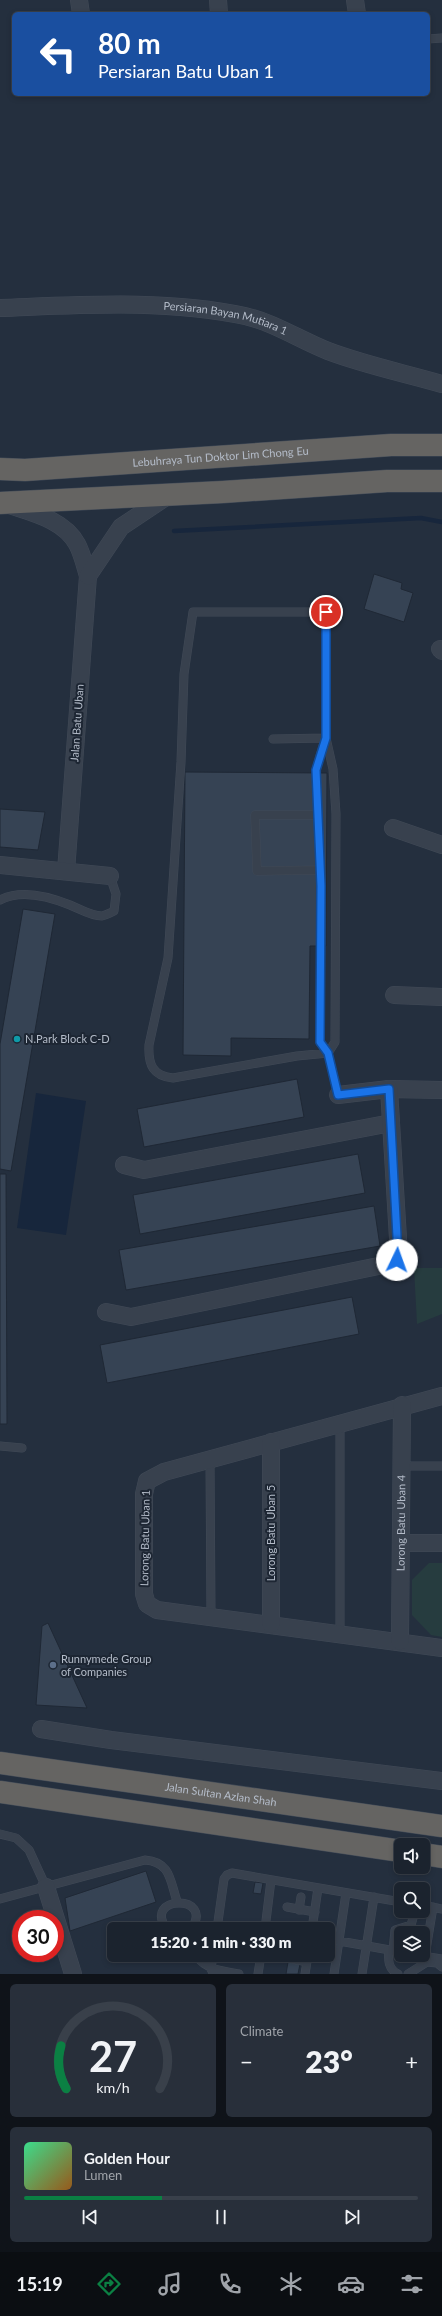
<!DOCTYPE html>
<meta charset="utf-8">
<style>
:root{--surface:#1b232e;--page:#282f3a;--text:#f1f3f6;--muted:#a0a4aa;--line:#39404a;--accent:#0b8043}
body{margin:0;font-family:Lato,sans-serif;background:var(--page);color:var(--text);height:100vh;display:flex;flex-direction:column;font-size:15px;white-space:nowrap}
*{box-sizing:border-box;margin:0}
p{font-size:13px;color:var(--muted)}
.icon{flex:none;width:22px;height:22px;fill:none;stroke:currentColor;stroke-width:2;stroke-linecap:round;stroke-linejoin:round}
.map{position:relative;height:1974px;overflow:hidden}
.sheet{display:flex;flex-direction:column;gap:10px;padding:10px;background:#0f1319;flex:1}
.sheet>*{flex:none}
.banner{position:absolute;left:12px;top:12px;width:418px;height:84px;border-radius:6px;box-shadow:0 2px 6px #0003,0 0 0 1px var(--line);background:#1a4fa0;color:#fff;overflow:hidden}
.controls{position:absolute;left:394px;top:1838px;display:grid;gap:8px}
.controls a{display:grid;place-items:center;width:36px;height:36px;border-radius:6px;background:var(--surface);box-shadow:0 2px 6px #0003,0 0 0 1px var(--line);font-size:20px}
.speed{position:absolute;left:12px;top:1910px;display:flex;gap:8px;font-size:20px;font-weight:700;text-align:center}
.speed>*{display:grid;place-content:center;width:52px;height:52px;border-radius:50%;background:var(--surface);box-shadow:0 2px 6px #0003,0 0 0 1px var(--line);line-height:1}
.speed .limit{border:6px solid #d22;background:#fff;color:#111}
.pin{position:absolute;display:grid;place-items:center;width:34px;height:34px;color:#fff;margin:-17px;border:2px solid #fff;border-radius:50%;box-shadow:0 1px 4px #0007}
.me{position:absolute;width:44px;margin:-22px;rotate:3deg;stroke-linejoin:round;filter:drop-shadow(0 0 3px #0008)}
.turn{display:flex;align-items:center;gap:14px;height:84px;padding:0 20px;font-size:18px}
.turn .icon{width:52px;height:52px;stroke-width:2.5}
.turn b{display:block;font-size:28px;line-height:34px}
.big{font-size:30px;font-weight:800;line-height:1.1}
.sheet .widget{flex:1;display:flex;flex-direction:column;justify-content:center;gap:6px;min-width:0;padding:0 14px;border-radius:6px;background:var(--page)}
.sheet .dial{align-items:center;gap:0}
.dial svg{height:104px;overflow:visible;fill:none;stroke:var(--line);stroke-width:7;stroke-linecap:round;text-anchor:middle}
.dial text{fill:var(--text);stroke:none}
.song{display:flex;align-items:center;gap:12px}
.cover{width:48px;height:48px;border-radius:6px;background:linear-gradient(135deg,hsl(150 70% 55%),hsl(30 70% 35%))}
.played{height:4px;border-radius:2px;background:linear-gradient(90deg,var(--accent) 35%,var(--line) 35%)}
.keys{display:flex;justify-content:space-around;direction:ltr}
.heat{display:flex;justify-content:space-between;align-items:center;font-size:22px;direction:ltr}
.sheet .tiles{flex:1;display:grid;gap:10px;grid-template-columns:1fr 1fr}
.widget:last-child{grid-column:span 2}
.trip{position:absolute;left:107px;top:1922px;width:228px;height:40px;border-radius:6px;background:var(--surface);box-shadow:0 2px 6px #0003,0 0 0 1px var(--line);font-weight:800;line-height:40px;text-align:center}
.menu{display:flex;height:64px;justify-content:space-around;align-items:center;background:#0b0e12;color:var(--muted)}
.menu .icon{width:28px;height:28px}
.menu .on{color:var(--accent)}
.menu b{font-size:18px;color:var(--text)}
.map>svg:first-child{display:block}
</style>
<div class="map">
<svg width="442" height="1974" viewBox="0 0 442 1974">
<rect width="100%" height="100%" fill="#242f3e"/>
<path fill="#263c3f" d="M414,1268h28v46l-25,10z
M429,1563h13v74l-11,-2 -19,-20v-35z"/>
<path fill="#17263c" d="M36,1093l50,8 -20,134 -49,-7z"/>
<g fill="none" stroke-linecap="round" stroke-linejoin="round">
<path stroke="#17263c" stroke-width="4.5" d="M174,531l247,-13 21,4"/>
</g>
<path fill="#364354" stroke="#1f2835" d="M374,574l28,9 -1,6 12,4 -9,29 -40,-13z
M185,772l142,1 -1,173h-16l-1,93 -78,-1v18l-48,-1z
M0,809l45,3 -7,38 -38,-3z
M23,909l32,5 -44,257 -11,-2v-125z
M297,1079l7,38 -160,30 -7,-38z
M358,1154l7,39 -225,41 -7,-39z
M0,1174h6l1,250h-7z
M374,1206l6,40 -254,44 -7,-40z
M352,1297l7,37 -252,49 -7,-38z
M48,1623l39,85 -51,-3 6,-79z
M146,1871l10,31 -86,29 -5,-33z
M255,1882l8,1 -2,11 -8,-1z
M288,1962l12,2 -2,10h-12z"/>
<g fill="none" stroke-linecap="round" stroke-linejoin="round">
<g stroke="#414a57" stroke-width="9">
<path id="service" d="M428,39l14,-1
M193,612h133v126l7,31 3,45 -1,228 -7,11 -31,3 -124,22c-20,-2 -25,-13 -24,-33l19,-87 13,-196 3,-88z
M273,739l53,-1
M325,739l-9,31 5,116 -1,156 8,11 10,42
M318,815h-63l2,56 63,-1
M0,900c21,-11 48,-4 70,5 10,4 21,11 32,11 4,-1 8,-3 12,-5l2,-17 -6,-18
M340,1424v208
M0,1446l22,2
M210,1458l1,159
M402,1466h40
M0,1834l16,4 13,12 17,37
M0,1899l145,-39c26,2 25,21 32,41
M423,1905l19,4
M287,1907l28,5
M299,1910l2,-13
M167,1929c-26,-34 49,-35 24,0
M217,1929l7,-50 3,-4 5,-2 169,29
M265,1929l6,-49
M312,1929l6,-41
M328,1939l73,13
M389,1950c-1,10 -1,19 9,24
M393,1951l2,-21 16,-5 4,-14
M195,1955c12,15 26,16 44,19
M417,1955l25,4
M278,1956l29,6
M425,1956l8,-49
M213,1973l-2,-4 2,-14
M258,1974l3,-19
M305,1974l3,-19
M334,1974l12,-81
M362,1974l12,-77
M408,1974l19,-12 10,1 5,4"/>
</g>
<g stroke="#414a57" stroke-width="18">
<g id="minor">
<path d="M79,0l2,14"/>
<path d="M218,0l1,14"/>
<path d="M355,0l2,14"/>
<path id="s1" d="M0,308c81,-3 166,-9 245,8 30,7 55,24 83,35 37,14 76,22 114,33"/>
<path d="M9,505c24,8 55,15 68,39 5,9 8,22 11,32l-22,295"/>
<path d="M88,576l33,-49 48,-32"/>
<path d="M440,649l2,2"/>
<path d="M393,828l49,17"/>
<path d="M0,865l110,11"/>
<path d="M394,995l48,2"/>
<path d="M338,1095l51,-6 53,1"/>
<path d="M124,1165l20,5 247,-47"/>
<path d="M106,1312l25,5 262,-54 6,-8 -10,-166"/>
<path d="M442,1396l-278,76 -17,9 -3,13v100l3,10 10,6 285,38"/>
<path d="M401,1543h41"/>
<path d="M271,1624v-182"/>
<path id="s2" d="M400,1641l2,-236"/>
<path d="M41,1729l70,11 331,41"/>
<path d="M46,1887l27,87"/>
</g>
</g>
<g stroke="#434c59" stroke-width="23">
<g id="trunk">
<path id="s3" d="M0,469l25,1 366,-25h51"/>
<path d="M0,503l223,-11 164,-11h55"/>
<path id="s4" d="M0,1763l442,63"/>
<path d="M0,1792l401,59"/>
<path d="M423,1854l19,3"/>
</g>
</g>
<use href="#service" stroke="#38414e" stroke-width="8"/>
<use href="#minor" stroke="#38414e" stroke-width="17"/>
<use href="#trunk" stroke="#656462" stroke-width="22"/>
</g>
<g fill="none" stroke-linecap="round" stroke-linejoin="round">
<g stroke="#114b97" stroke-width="10">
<path id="route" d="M326,612v126l-10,32 5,116 -1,156 8,11 10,42 51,-6 9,166 -1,5"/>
</g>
<use href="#route" stroke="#1a73e8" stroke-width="7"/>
</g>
<circle fill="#0f9aa8" stroke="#1d2633" stroke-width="1.5" cx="17" cy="1039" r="4"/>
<circle fill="#5c6f8a" stroke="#1d2633" stroke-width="1.5" cx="53" cy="1665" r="4"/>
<g text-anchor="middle" stroke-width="4" stroke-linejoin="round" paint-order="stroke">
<g font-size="11" fill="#b4bcc9" stroke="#1d2633">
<text dy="4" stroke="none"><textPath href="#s1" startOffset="227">Persiaran Bayan Mutiara 1</textPath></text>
<text dy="4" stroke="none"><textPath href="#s3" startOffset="221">Lebuhraya Tun Doktor Lim Chong Eu</textPath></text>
<text transform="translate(77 723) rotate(-86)" y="4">Jalan Batu Uban</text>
<text dy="4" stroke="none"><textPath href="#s2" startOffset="118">Lorong Batu Uban 4</textPath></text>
<text transform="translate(271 1533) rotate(-90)" y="4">Lorong Batu Uban 5</text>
<text transform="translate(145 1538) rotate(-89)" y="4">Lorong Batu Uban 1</text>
<text dy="4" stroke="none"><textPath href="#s4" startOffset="223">Jalan Sultan Azlan Shah</textPath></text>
</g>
<g font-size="11" fill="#b4bcc9" stroke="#1d2633" text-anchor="start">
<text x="25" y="1043">N.Park Block C-D</text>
<text x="61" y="1663">Runnymede Group<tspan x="61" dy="13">of Companies</tspan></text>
</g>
</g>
</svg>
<div class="controls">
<a><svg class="icon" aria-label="sound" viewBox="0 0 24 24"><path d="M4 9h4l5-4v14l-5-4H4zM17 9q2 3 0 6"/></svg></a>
<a><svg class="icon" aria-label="search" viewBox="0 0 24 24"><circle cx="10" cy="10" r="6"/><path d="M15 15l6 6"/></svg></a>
<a><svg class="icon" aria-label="layers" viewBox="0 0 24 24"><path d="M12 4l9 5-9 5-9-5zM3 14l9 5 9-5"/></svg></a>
</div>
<div class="speed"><div class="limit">30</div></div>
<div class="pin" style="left:326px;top:612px;background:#d93025"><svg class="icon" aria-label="arrive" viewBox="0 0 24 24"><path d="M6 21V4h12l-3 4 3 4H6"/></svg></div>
<svg class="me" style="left:397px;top:1260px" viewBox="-20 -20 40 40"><circle r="19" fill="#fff"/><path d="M0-13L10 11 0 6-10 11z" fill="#1a73e8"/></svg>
<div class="trip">15:20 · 1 min · 330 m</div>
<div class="banner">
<div class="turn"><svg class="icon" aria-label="left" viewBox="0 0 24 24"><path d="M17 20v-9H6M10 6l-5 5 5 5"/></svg><div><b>80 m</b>Persiaran Batu Uban 1</div></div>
</div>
</div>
<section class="sheet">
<div class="tiles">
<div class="widget dial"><svg viewBox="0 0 100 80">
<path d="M14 69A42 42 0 1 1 86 69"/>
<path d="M14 69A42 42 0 0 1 10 36" stroke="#0b8043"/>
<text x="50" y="56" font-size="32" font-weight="700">27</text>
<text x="50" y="72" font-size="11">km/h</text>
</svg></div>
<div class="widget"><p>Climate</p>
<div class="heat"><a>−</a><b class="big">23°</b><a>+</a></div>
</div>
<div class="widget">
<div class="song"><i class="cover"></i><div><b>Golden Hour</b><p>Lumen</p></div></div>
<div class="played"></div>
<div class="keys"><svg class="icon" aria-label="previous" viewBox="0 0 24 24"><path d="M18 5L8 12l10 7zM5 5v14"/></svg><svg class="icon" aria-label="pause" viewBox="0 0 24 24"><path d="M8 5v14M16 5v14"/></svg><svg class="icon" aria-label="next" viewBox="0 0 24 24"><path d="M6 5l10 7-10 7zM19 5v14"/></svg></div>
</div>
</div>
</section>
<nav class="menu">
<b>15:19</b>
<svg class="icon on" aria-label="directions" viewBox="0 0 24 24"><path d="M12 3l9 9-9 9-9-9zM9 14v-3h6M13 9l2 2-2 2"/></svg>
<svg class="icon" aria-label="music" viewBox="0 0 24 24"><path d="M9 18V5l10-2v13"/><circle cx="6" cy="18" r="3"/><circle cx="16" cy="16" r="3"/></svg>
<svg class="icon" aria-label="phone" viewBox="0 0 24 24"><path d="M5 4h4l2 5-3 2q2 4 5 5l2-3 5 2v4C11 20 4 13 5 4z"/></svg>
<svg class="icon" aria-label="climate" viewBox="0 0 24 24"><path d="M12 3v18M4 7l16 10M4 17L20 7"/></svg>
<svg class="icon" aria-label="car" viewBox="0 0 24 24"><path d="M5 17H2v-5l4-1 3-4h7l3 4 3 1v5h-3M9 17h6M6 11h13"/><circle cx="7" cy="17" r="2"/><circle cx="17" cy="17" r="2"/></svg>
<svg class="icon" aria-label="filters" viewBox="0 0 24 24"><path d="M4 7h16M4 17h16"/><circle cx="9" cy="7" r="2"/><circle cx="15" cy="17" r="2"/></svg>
</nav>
